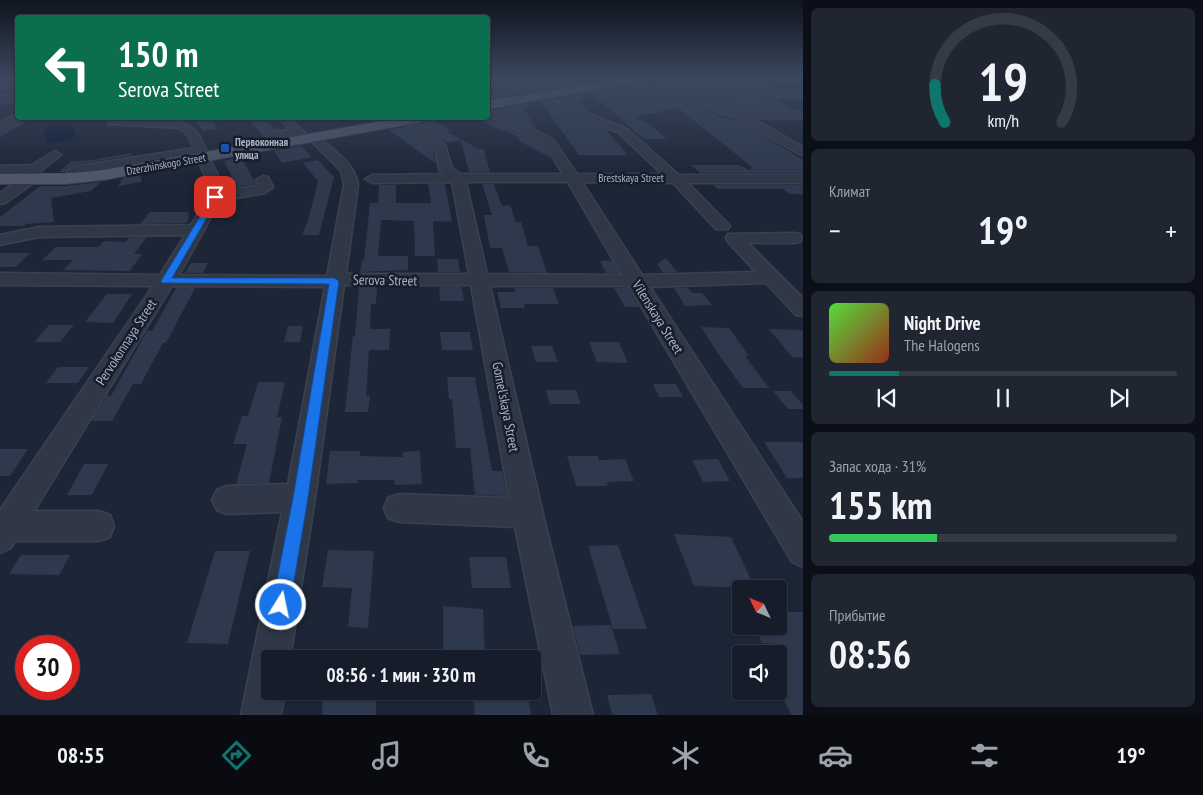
<!DOCTYPE html>
<html lang="ru">
<meta charset="utf-8">
<style>
:root{--surface:#161c29;--page:#1f2531;--text:#f1f3f6;--muted:#9ea1a8;--line:#353a46;--accent:#0f766e}
body{margin:0;font-family:"PT Sans Narrow",sans-serif;background:var(--page);color:var(--text);height:100vh;display:flex;flex-direction:column;font-size:19px;white-space:nowrap}
*{box-sizing:border-box;margin:0}
p{font-size:16px;color:var(--muted)}
.icon{flex:none;width:28px;height:28px;fill:none;stroke:currentColor;stroke-width:2;stroke-linecap:round;stroke-linejoin:round}
.map{position:relative;flex:1;overflow:hidden}
.details{display:flex;flex-direction:column;gap:8px;padding:8px;background:#0c0f17;width:400px}
.details>*{flex:none}
.hud{position:absolute;left:15px;top:15px;width:475px;height:105px;border-radius:5px;box-shadow:0 1px 4px #0004,0 0 0 1px var(--line);background:#0b6e4f;color:#fff;overflow:hidden}
.needle{width:32px;rotate:313deg}
.fabs{position:absolute;left:732px;top:580px;display:grid;gap:10px}
.fabs a{display:grid;place-items:center;width:55px;height:55px;border-radius:5px;background:var(--surface);box-shadow:0 1px 4px #0004,0 0 0 1px var(--line);font-size:25px}
.speed{position:absolute;left:15px;top:635px;display:flex;gap:10px;font-size:25px;font-weight:700;text-align:center}
.speed>*{display:grid;place-content:center;width:65px;height:65px;border-radius:50%;background:var(--surface);box-shadow:0 1px 4px #0004,0 0 0 1px var(--line);line-height:1}
.speed .limit{border:8px solid #d22;background:#fff;color:#111}
.pin{position:absolute;display:grid;place-items:center;width:42px;height:42px;color:#fff;margin:-21px;border-radius:10px;box-shadow:0 2px 8px #0006}
.me{position:absolute;width:55px;margin:-28px;rotate:10deg;stroke-linejoin:round;filter:drop-shadow(0 0 4px #0008)}
.turn{display:flex;align-items:center;gap:18px;height:105px;padding:0 20px;font-size:22px}
.turn .icon{width:65px;height:65px;stroke-width:2.5}
.turn b{display:block;font-size:35px;line-height:42px}
.big{font-size:38px;font-weight:700;line-height:1.1}
.details .tile{flex:1;display:flex;flex-direction:column;justify-content:center;gap:8px;min-width:0;padding:0 18px;border-radius:8px;background:var(--page)}
.details .dial{align-items:center;gap:0}
.dial svg{height:130px;overflow:visible;fill:none;stroke:var(--line);stroke-width:7;stroke-linecap:round;text-anchor:middle}
.dial text{fill:var(--text);stroke:none}
.song{display:flex;align-items:center;gap:15px}
.cover{width:60px;height:60px;border-radius:8px;background:linear-gradient(135deg,hsl(110 70% 55%),hsl(10 70% 35%))}
.played{height:5px;border-radius:2px;background:linear-gradient(90deg,var(--accent) 20%,var(--line) 20%)}
.keys{display:flex;justify-content:space-around;direction:ltr}
.heat{display:flex;justify-content:space-between;align-items:center;font-size:28px;direction:ltr}
.charge{height:8px;border-radius:4px;background:linear-gradient(90deg,#34c759 31%,var(--line) 0)}
.trip{position:absolute;left:261px;top:650px;width:280px;height:50px;border-radius:5px;background:var(--surface);box-shadow:0 1px 4px #0004,0 0 0 1px var(--line);font-weight:700;line-height:50px;text-align:center}
.dock{display:flex;height:80px;justify-content:space-around;align-items:center;background:#090b10;color:var(--muted)}
.dock .icon{width:35px;height:35px}
.dock .on{color:var(--accent)}
.dock b{font-size:22px;color:var(--text)}
main{display:flex;flex:1;min-height:0}
.map>svg:first-child{display:block}
</style>
<main>
<div class="map">
<svg width="803" height="715" viewBox="0 0 803 715">
<rect width="100%" height="100%" fill="#1d2637"/>
<path fill="#101c34" d="M58,125h10l7,3v9l-18,6h-10l-4,-11 5,-5z"/>
<path fill="#2e394e" d="M535,76h18l-13,4 5,4 9,1 18,-3 6,2 -41,7 -27,-11z
M670,76h31l1,2 -39,8 -10,-3 17,-3z
M757,76h12l1,13h-34l-4,2 1,6 54,2h2l-13,1 20,10h-56l-59,-18 33,-7 2,-3h35z
M488,83h4l27,11 -31,5z
M629,85l115,39 59,36v13h-103l-9,-8h47l12,5 2,-3 -74,-59 -43,9 14,7 18,15h-23l-54,-47 13,-2 3,2h12l6,-3v-3z
M588,93l-8,8 11,11 -35,-13z
M533,103l-9,6 12,20 -41,-19z
M542,103l64,27 22,25h-49z
M24,118h9l-33,19v-6z
M210,118l8,11 -15,2 -8,-11z
M248,118h15l12,11h10l-18,4 -3,3 2,4z
M476,118h11l56,26 8,14 -30,-16 -5,-6 -10,-6 -5,1z
M431,119l21,12 -5,1 32,17h5l6,23h-21l-8,-32 -15,3 -25,-19z
M406,127l27,23 2,13 -46,-33z
M301,146l11,11 -30,6 -8,-12z
M133,153l-4,3 -56,9 -8,4 -1,3h-5l12,-11 20,-1z
M241,157l14,25 1,2 -19,3 -13,-26z
M318,160l16,17 -15,58h-17l6,-14 10,-40 -15,-18z
M140,175l2,7 -24,4 5,-8z
M101,182l-10,9 -40,7 3,24 -29,2v2h-25v-9l40,-31h25z
M428,184h17l7,38 -19,-1 2,35h-20l-1,-35 -33,-1 -3,36h30v14l-48,2 2,-11h2l6,-58h8l1,-18h17v18h35z
M482,184h12l8,22 8,-1 6,17h5l7,24h10l9,27 -38,-1 -7,-24h-12l-6,-33h8z
M713,185h90v9h-13l-7,-5h-65z
M150,212h38l1,7 -3,4 -46,1z
M147,237l-13,17h8l-12,17 -67,-1 10,-10h-31l14,-13h42l6,-6 22,1 3,-4z
M0,253h30l-14,14h-16z
M666,258l11,14 -14,1 -6,-9z
M437,259h21l2,13h-22z
M600,261h12l7,12h-13z
M191,263h17l-5,10h-18z
M359,287h18l-1,17h-5l-1,25h20l-1,21h-20l-3,46h4l-2,16h-23l8,-76h2z
M439,287h23l2,14h-24z
M176,288h19l-29,55h-3l-22,41h-8l-21,37h-21l16,-25h4l36,-65h5z
M514,288h39l6,16h-35l1,4h-24l-4,-16h18z
M614,288h14l11,19h-14z
M674,288h14l4,5h10l10,12 -27,1z
M107,294h25l-19,29 -28,-1z
M49,325h25l-14,17h-26z
M288,326h15l-3,16h-16z
M701,327l28,1 20,28h-4l24,32h-26l-24,-33z
M769,329l34,1v28l-11,-1z
M440,332h30l3,18h-31z
M589,342h30l9,21 -31,-1z
M531,346h21l6,16h-22z
M58,367h31l-11,16h-32z
M447,377h28l17,94h10l5,25 -32,-1 -5,-47h-14l-4,-49h-3z
M258,382h27l-8,35h5l-13,66 -33,1 11,-40h-14l9,-28h6z
M653,384h23l7,13h-24z
M546,390h30l5,14h-31z
M773,391h18l12,14v4h-15z
M764,442h39v36h-16z
M0,449h28l-18,27h-10z
M330,451h30v5l43,1v-5l17,-1 2,33 -27,1 -1,-5h-36v3l-32,1z
M567,456h31l1,4 26,-1 9,22 -27,1 1,4h-32z
M718,459l12,22 -27,1 -11,-22z
M84,464h24l-16,31h-25z
M674,534l57,3 24,51 -61,-2z
M618,545l29,84h-34l-25,-83z
M328,550l46,1 -6,77 -20,-1 4,-39 -30,-1z
M215,551h35l-22,93 -41,-1z
M21,555h49l-11,20 -50,-1z
M469,557h37l5,31h-39z
M443,606l40,3 2,46 -42,-2z
M779,612h24v103h-12l-12,-26v-45l-17,-1 -7,-17h24z
M611,625l9,29 -40,1 -7,-29z
M323,691h53v24h-54z
M528,694l3,21h-56l-2,-20z
M651,694l7,21h-46l-5,-20z"/>
<g fill="none" stroke-linecap="round" stroke-linejoin="round">
<g stroke="#3a4150" stroke-width="3">
<path id="minor" d="M18,77v6l-18,8v-6z
M488,77h9l130,52 52,46h124v8h-115l42,43 -2,3h-12l-43,-46 -91,-1 60,93 114,-3 -28,-30 -2,-4 2,-4 66,-1 6,1 2,4 -2,4 -6,1h-46l55,55v18l-7,-1 -30,-32 -116,4 153,235v45l-11,-5 -163,-276h-139l57,245 46,184h-40l-38,-188 -116,-5 -11,-4 -4,-10 4,-10 11,-4 110,4 -38,-213h-127l-29,213 -25,161h-20v32h15l-4,24h-40l41,-203 -55,2 -10,-4 -5,-10 5,-10 10,-4 61,-2 37,-197 -153,-1 -138,225h65l11,4 4,11 -4,11 -11,4h-84l-4,7 -11,5v-43l153,-224 -153,-1v-12l160,2 25,-40 -146,2 -39,8v-10l39,-8 152,-2 17,-28c2,-16 -7,-28 -12,-42l-123,20 -5,-1 -2,-3 7,-4 121,-19 -6,-13 -9,-7 -70,-4 -1,-2 1,-2 4,-1 64,2c23,5 26,23 35,42 4,9 10,18 11,28l33,-5 2,-1 -2,-5 7,-4 5,1 5,10 -8,6 -45,8 -41,74 148,1 17,-91 -3,-14 -31,-31c-6,5 -10,0 -15,-4l-27,2 -2,-2 2,-2 22,-4 -11,-12h11l18,18 9,-1c15,14 38,28 41,50l-12,89h123l-17,-92 -80,1 -7,-4 7,-4 71,-1 -4,-4 -4,-21 -32,-27 -1,-2 1,-2h8l34,27 7,23 9,6h102l-19,-31 -56,-27v-7l65,30 24,35h85l-43,-41 -131,-54zM466,182h102l54,93 -135,-1z
M559,77h19c-7,5 -30,9 -36,4z
M628,77l35,11 43,-9 -3,-2h52l-4,3h-37v3l-40,9 66,20h63v6h-51l51,29v9l-67,-38 -111,-36v-4z
M784,77h19v4l-19,-1z
M609,80l14,7 -5,3h-12l-2,-2 3,-2 -2,-3z
M737,91h66v6l-69,-1v-4z
M0,96h18v6h-18z
M18,113v5h4l-22,11v-7z
M55,151l6,4 -18,14 -8,13 -30,21 -5,1v-11l28,-20 -28,1v-8l32,-1z"/>
</g>
<g stroke="#3a4150" stroke-width="2">
<path id="major" d="M632,77h20l-5,3 -159,29v-8z
M401,118h25l-6,4 -317,58 -38,4h-65v-10h65l38,-4z"/>
</g>
<use href="#minor" fill="#303847" fill-rule="evenodd"/>
<use href="#major" fill="#4e5668" fill-rule="evenodd"/>
<path stroke="#525b6f" stroke-width="1" d="M488,103l146,-26
M0,175l93,-2 313,-55"/>
</g>
<linearGradient id="sky" x2="0" y2="1"><stop stop-color="#10151e"/><stop offset="0.44" stop-color="#3a475e"/><stop offset="1" stop-color="#3a475e" stop-opacity="0"/></linearGradient>
<rect width="803" height="177" fill="url(#sky)"/>
<path fill="#1a73e8" stroke="#114b97" d="M213,195l6,2 -47,81h162l5,3 -31,217 -18,107 -3,6 -6,3 -6,-3 -3,-6 21,-107 36,-214 -167,-1 -1,-2z"/>
<rect fill="#1a4fb4" stroke="#161d2b" stroke-width="2" x="220" y="143" width="10" height="10" rx="2.5"/>
<g text-anchor="middle" stroke-width="5" stroke-linejoin="round" paint-order="stroke">
<g font-size="11" font-weight="bold" fill="#aab2c5" stroke="#161d2b" text-anchor="start">
<text x="235" y="146">Первоконная<tspan x="235" dy="13">улица</tspan></text>
</g>
<g font-size="11" fill="#aab2c5" stroke="#161d2b">
<text transform="translate(166 164) rotate(-10)" y="4">Dzerzhinskogo Street</text>
<text x="631" y="182">Brestskaya Street</text>
</g>
<g font-size="14" fill="#aab2c5" stroke="#161d2b">
<text transform="translate(385 280) rotate(1)" y="5">Serova Street</text>
<text transform="translate(658 317) rotate(58)" y="5">Vilenskaya Street</text>
<text transform="translate(126 342) rotate(-57)" y="5">Pervokonnaya Street</text>
<text transform="translate(506 407) rotate(79)" y="5">Gomel'skaya Street</text>
</g>
</g>
</svg>
<div class="fabs">
<a><svg class="needle" viewBox="-14 -14 28 28"><path d="M0-13l5 13h-10z" fill="#e53935"/><path d="M0 13l5-13h-10z" fill="#9ea1a8"/></svg></a>
<a><svg class="icon" aria-label="sound" viewBox="0 0 24 24"><path d="M4 9h4l5-4v14l-5-4H4zM17 9q2 3 0 6"/></svg></a>
</div>
<div class="speed"><div class="limit">30</div></div>
<div class="pin" style="left:215px;top:197px;background:#d93025"><svg class="icon" aria-label="arrive" viewBox="0 0 24 24"><path d="M6 21V4h12l-3 4 3 4H6"/></svg></div>
<svg class="me" style="left:281px;top:605px" viewBox="-20 -20 40 40"><circle r="17" fill="#1a73e8" stroke="#fff" stroke-width="3"/><path d="M0-11L8 9 0 5-8 9z" fill="#fff"/></svg>
<div class="trip">08:56 · 1 мин · 330 m</div>
<div class="hud">
<div class="turn"><svg class="icon" aria-label="left" viewBox="0 0 24 24"><path d="M17 20v-9H6M10 6l-5 5 5 5"/></svg><div><b>150 m</b>Serova Street</div></div>
</div>
</div>
<section class="details">
<div class="tile dial"><svg viewBox="0 0 100 80">
<path d="M14 69A42 42 0 1 1 86 69"/>
<path d="M14 69A42 42 0 0 1 8 46" stroke="#0f766e"/>
<text x="50" y="56" font-size="32" font-weight="700">19</text>
<text x="50" y="72" font-size="11">km/h</text>
</svg></div>
<div class="tile"><p>Климат</p>
<div class="heat"><a>−</a><b class="big">19°</b><a>+</a></div>
</div>
<div class="tile">
<div class="song"><i class="cover"></i><div><b>Night Drive</b><p>The Halogens</p></div></div>
<div class="played"></div>
<div class="keys"><svg class="icon" aria-label="previous" viewBox="0 0 24 24"><path d="M18 5L8 12l10 7zM5 5v14"/></svg><svg class="icon" aria-label="pause" viewBox="0 0 24 24"><path d="M8 5v14M16 5v14"/></svg><svg class="icon" aria-label="next" viewBox="0 0 24 24"><path d="M6 5l10 7-10 7zM19 5v14"/></svg></div>
</div>
<div class="tile"><p>Запас хода · 31%</p><b class="big">155 km</b><div class="charge"></div></div>
<div class="tile"><p>Прибытие</p><b class="big">08:56</b></div>
</section>
</main>
<nav class="dock">
<b>08:55</b>
<svg class="icon on" aria-label="directions" viewBox="0 0 24 24"><path d="M12 3l9 9-9 9-9-9zM9 14v-3h6M13 9l2 2-2 2"/></svg>
<svg class="icon" aria-label="music" viewBox="0 0 24 24"><path d="M9 18V5l10-2v13"/><circle cx="6" cy="18" r="3"/><circle cx="16" cy="16" r="3"/></svg>
<svg class="icon" aria-label="phone" viewBox="0 0 24 24"><path d="M5 4h4l2 5-3 2q2 4 5 5l2-3 5 2v4C11 20 4 13 5 4z"/></svg>
<svg class="icon" aria-label="climate" viewBox="0 0 24 24"><path d="M12 3v18M4 7l16 10M4 17L20 7"/></svg>
<svg class="icon" aria-label="car" viewBox="0 0 24 24"><path d="M5 17H2v-5l4-1 3-4h7l3 4 3 1v5h-3M9 17h6M6 11h13"/><circle cx="7" cy="17" r="2"/><circle cx="17" cy="17" r="2"/></svg>
<svg class="icon" aria-label="filters" viewBox="0 0 24 24"><path d="M4 7h16M4 17h16"/><circle cx="9" cy="7" r="2"/><circle cx="15" cy="17" r="2"/></svg>
<b>19°</b>
</nav>
